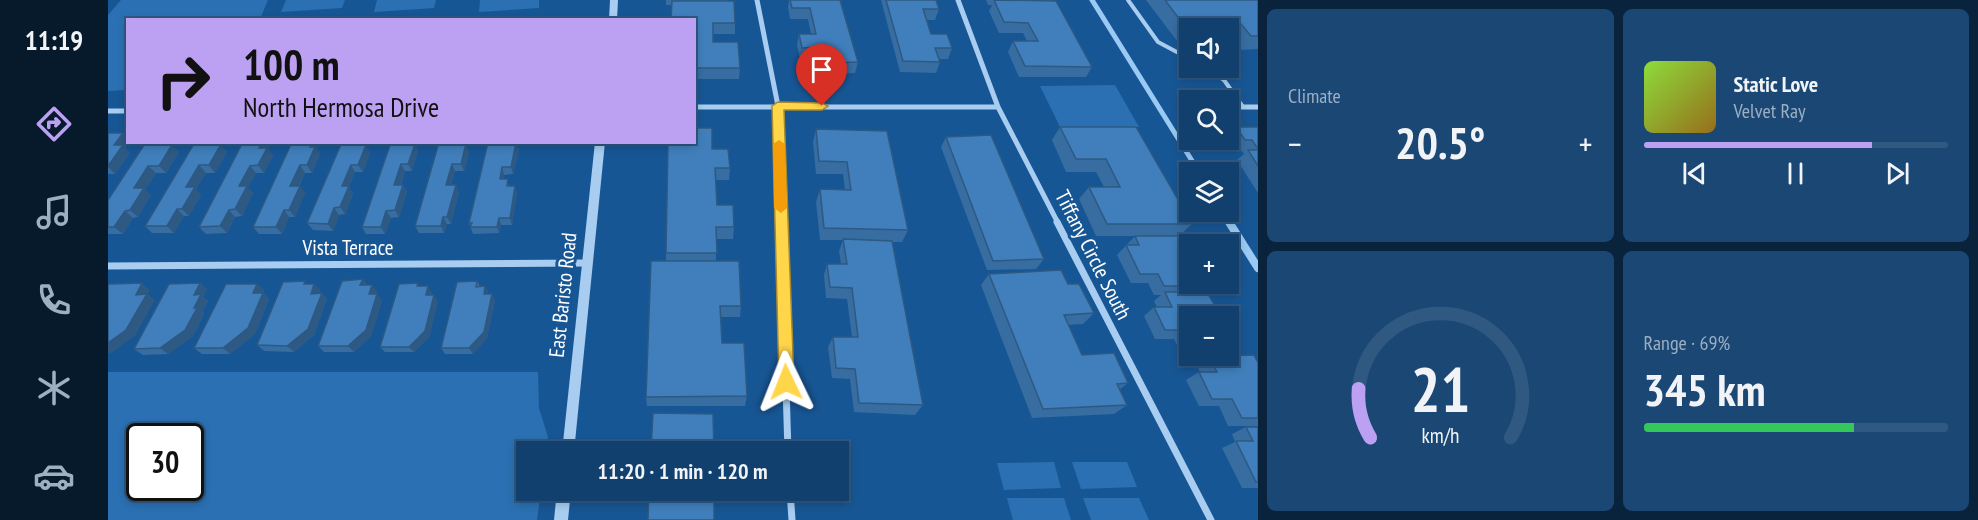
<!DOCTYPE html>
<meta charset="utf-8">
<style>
:root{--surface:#11406f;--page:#1a4774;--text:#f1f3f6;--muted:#9cafc3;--line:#305982;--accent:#bca0f2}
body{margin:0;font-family:"PT Sans Narrow",sans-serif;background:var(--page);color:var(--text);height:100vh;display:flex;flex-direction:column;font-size:22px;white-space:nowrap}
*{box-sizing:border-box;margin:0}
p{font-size:20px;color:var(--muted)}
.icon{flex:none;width:33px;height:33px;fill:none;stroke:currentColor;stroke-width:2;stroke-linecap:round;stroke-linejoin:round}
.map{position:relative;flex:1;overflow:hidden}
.panel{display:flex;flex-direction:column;gap:9px;padding:9px;background:#09233d;width:720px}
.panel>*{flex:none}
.hud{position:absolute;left:18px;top:18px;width:570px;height:126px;border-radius:0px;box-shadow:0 3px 9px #0003,0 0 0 2px var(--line);background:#bca0f2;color:#111;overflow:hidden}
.buttons{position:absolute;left:1071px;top:18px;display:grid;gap:12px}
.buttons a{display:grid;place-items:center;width:60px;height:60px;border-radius:0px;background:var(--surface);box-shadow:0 3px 9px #0003,0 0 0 2px var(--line);font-size:30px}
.speed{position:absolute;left:18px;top:423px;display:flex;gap:12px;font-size:30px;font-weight:700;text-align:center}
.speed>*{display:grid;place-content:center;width:78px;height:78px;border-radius:50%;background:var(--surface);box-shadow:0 3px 9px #0003,0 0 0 2px var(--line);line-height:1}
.speed .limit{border:3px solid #111;border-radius:9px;background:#fff;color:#111}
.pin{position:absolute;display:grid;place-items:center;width:51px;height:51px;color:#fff;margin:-62px -26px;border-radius:50% 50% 50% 0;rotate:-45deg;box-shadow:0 0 6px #0007}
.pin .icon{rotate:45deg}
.me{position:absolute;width:66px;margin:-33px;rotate:358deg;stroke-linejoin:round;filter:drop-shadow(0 0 4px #0008)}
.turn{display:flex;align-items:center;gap:21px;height:126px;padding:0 18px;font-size:27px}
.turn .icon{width:78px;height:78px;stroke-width:2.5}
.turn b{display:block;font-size:42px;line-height:51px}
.big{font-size:45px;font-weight:700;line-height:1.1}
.panel .tile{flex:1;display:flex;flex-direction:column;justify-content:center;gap:9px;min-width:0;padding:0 21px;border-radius:9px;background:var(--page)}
.panel .dial{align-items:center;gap:0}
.dial svg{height:156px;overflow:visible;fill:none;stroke:var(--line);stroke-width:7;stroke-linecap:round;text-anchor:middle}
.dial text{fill:var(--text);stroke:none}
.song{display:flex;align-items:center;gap:18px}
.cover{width:72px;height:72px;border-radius:9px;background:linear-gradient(135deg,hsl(90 70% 55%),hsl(40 70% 35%))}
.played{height:6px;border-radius:3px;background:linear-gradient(90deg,var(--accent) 75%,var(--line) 75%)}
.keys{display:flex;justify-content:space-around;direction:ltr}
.heat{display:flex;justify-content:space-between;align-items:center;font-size:33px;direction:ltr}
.charge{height:9px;border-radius:4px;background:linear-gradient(90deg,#34c759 69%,var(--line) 0)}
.panel .tiles{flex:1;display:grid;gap:9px;grid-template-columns:repeat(2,1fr)}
.trip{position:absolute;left:408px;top:441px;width:333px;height:60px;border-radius:0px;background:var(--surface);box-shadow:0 3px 9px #0003,0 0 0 2px var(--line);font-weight:700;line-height:60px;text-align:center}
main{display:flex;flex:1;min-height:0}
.dock{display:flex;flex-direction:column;width:108px;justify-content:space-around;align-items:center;background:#071a2c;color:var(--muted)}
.dock .icon{width:42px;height:42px}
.dock .active{color:var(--accent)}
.dock b{font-size:27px;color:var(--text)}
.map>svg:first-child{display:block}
</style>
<main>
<nav class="dock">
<b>11:19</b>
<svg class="icon active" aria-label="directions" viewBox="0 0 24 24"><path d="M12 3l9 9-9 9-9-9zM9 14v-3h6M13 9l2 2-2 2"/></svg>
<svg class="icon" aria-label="music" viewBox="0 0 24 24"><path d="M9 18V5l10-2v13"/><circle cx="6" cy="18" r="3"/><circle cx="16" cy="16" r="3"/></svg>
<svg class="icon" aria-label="phone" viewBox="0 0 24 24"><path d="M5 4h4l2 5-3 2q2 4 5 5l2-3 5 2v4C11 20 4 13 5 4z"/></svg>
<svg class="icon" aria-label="climate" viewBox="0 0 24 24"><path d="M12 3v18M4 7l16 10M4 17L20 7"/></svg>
<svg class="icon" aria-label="car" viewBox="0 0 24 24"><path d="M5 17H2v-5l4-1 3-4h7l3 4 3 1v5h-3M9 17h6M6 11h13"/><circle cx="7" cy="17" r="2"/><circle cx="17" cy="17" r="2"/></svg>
</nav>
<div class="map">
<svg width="1150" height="520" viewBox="0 0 1150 520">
<rect width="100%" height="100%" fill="#175694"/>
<path fill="#2a70b2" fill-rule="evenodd" d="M13,0h147l-8,19 -132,1 -1,70 -19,1v-76z
M178,0h59l-3,8 -61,4z
M269,0h59l-2,8 -60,4z
M372,0h59v8l-60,4z
M1007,85l24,42h-79l-20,-41z
M0,372h430l1,36 9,29 -2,14 -20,1v38l15,1 -4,29h-429zM32,436h50v52h-50z
M946,462l7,26 -57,2 -7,-27z
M964,462h55l10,25 -56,2z
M899,498h57l7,22h-58z
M975,498h56l10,22h-58z"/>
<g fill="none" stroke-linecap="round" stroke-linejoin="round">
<path stroke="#9ac9f3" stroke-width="5" d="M984,0l107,172
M1115,212l7,11"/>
<path stroke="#9ac9f3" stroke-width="8" d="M1121,222l29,46"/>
<path stroke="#a8cdf0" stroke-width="4" d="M1020,0l30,42 32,17
M1099,68l17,12 19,27"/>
<path stroke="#a8cdf0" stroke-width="5" d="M649,0l21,106 3,117
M850,0l40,107 60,116
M586,107h304
M1079,107h3
M1120,107h30
M0,111h20"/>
<path stroke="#a8cdf0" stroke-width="7" d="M673,222l7,230
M949,222l154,298
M0,266l480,-3
M682,490l2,30"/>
<path fill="#a8cdf0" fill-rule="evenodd" d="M502,0h8l-1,20h-8z
M487,142h10l-31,310h-12z
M449,490h14l-3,30h-14z"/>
</g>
<path fill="#376da1" d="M558,0h62l7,23v11h-22v8l27,26 -1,11h-45v-59l-22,-15h-6z
M681,0h51l18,62 -3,11 -34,1 -3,-16h-18l-3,-13 2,-11h12l-3,-15h-18l-2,-12z
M773,0h55l3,9 -4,11h-9l5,14 21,14 -4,11h-9l1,3 -4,11 -36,-1z
M878,0h65l41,67 -6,10h-67l-11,-25 5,-11h14l-4,-8h-24l-10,-22 3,-6h-4z
M1038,0h112v49l-18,1 -12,-15v-7h-38v13h-13z
M952,127h76l56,97 -13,12 27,50 -8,6 -8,24v40l64,-1 4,8v63h-30l-9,-20h-20l-13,-26 13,-8h1l-4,-9 11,-7h-25l-8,-17h-19l-11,-23 10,-9h3l-3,-6 7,-6h-7l-6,-12h-17l-14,-28 18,-19h-39l-17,-37 10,-12h15l-8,-15h-30l-14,-32z
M1128,127h22v66l-21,-33 7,-6 -2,-3 -8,-1 -6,-10v-5z
M708,129l71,2 21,99 -6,12h-10l31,163 -8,10 -61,-3 -4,-33 -18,-1 -4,-31 5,-10h19l-5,-38 -21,-1 -2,-23 3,-11h14l-2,-13 4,-11h-23l-4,-38 4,-13 25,1 -2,-16h-27l-3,-32z
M0,133h15l5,4v5l-3,6 5,5 -15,21h-7z
M838,137l98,122 -8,10 -49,1 -46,-123z
M38,142l27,4 6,6 -13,21h-10l-11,17 6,5 -13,22 -5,1 -10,16h-15v-34z
M87,142h29l-2,4 5,6 -12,21h-9l-10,16 5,6 -12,21h-5l-10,17h-22l-7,-7z
M135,142l25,7 5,6 -9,18h-8l-8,14 5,6 -11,23 -7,1 -8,16 -21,1 -7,-7z
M184,142l25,8 3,4 -8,19h-7l-6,13 6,7 -10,24h-6l-7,17h-23l-6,-7z
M234,142l24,4 4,7 -7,19h-8l-6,15 4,7 -8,20 -6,1 -6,16 -20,-1 -6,-7z
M283,142l24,2 3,7 -6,20h-7l-4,14h2l4,7 -8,25 -8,1 -6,16h-19l-4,-7z
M355,142v2l6,8 -5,19h-9l-4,14 8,7 -8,32h-4l-3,9h-25l-4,-7z
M408,143l3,7 -6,24 -9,1 -1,4 14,14 -5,32h-11l-2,8 -26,1 -4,-11z
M604,149l18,19 -1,12h-13l1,25 17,22 -1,12h-17v22l25,45 -1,11h-19l1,26 25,53 -2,10h-98l-1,-9 20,-136v-8z
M881,274l79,10 26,29 -11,11 -15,1 14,30 46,28 -8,6 7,16 -13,9 -82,4 -51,-133z
M255,279l4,6 10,6 -1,3h1l5,7 -11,35 -17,16h-30l-6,-6z
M369,281l3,5h5l3,6v2l7,6 -8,38 -14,16h-28l-4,-6z
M92,283l7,7 -4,7 5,4 -6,11 2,2 -11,22 -25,18 -25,1 -9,-6z
M149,284l7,6 -1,3 6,6 -14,35 -25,20h-28l-8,-6z
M199,284h7l6,6 -1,3h3l5,6 -13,36 -20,17 -30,-1 -7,-6z
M313,286l11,7v2l6,6 -9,36 -15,15h-29l-5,-5z
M1120,331l10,16 -10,6z
M1138,427h12v61h-16l-20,-40 13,-6 -3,-8z
M541,490h87v3z"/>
<path fill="#2d5983" d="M15,133l5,4v5h1l-4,6 5,5 -15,21 -7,-7 6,-22z
M56,142h12l-3,4 6,6 -13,21 -7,-7 4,-21z
M106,142h10l-2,4 5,6 -12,21 -6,-8 4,-20z
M155,142h9l-4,7 5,6 -9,18 -6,-8 1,-17z
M204,142h8l-3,8 3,4 -8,19 -5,-8 3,-18z
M253,142h7l-2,4 4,7 -7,19 -5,-7 2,-20z
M302,142h6l-1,2 3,7 -6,20 -4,-7z
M408,143l3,7 -6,24 -2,-7z
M358,144l3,8 -5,19 -3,-7z
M293,164l4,7 -7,21 -4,-7z
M344,164l3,7 -6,21 -3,-7z
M91,165l7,8 -10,16 5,6 -12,21 -7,-7 4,-22z
M192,165l5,8 -10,20 -5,-7z
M243,165l4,7 -6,15 4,7 -8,20 -5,-7 2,-21z
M40,166l8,7 -11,17 6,5 -13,22 -8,-7 4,-22z
M142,166l6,7 -8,14 5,6 -11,23 -7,-7 4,-23z
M394,167l2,8 -2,11 -2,-7z
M295,185l4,7 -8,25 -4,-7z
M348,185l3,7 -8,32 -4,-7z
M192,186l5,7 -10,24 -6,-7z
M407,186l2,7 -5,32 -2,-7z
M226,208l5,7 -6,16 -5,-7z
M69,209l7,7 -10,17 -7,-7z
M121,210l6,7 -8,16 -7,-7z
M176,210l5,7 -7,17 -6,-7z
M17,211l8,7 -10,16 -9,-7z
M278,211l5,7 -6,16 -4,-7z
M335,217l4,7 -3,9 -3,-7z
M391,218l2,7 -2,8 -2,-6z
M255,279l5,7 -8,-1z
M34,283l8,7 -2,4 7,6 -20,36 -25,18 -2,-2v-9z
M92,283l7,7 -4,7 5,4 -6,11 2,2 -11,22 -25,18 -8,-6 34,-40v-13z
M149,284l7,6 -4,9 -7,-6z
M206,284l6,6 -4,10 -5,-6z
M264,285l5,6 -3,9 -5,-6z
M320,286l4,7 -2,9 -4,-7z
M377,286l3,6 -1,9 -3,-7z
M155,293l6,6 -14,35 -25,20 -7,-6z
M214,293l5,6 -13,36 -20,17 -7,-6z
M269,294l5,7 -11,35 -17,16 -6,-6z
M384,294l3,6 -8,38 -14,16 -4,-6z
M326,295l4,6 -9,36 -15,15 -5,-5z"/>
<path fill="#407fbb" stroke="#2d5983" stroke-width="1.5" d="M682,0h50l18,62 -34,1 -4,-16 -18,1 -3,-14h17l-6,-26h-18z
M778,0h50l3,9h-16l8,25h16l5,14h-17l5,14 -37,-1z
M886,0l62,1 36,66 -67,-1 -12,-25h25l-10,-18 -24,-1z
M1057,0h93v36h-7l-15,-18h-10l7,10h-47z
M564,1h62l1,22h-22v19h25l2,26h-46v-48h-23z
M952,127h76l56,97h-85l-18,-37h31l-14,-28h-30z
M1128,127h22v22l-6,-9h-7z
M586,128h18v21h16l2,19h-15l2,37h16l1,22h-18l1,26h-51l2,-111h26z
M708,129l71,2 21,99 -84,-2 -4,-39 31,1 -4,-28 -28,-1z
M0,133h15l-9,12h9l-15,21z
M883,135l53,124 -51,2 -47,-124z
M38,142h18l-1,3h9l-13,21h-11l-14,22h10l-14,22 -5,1 -11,16h-6v-27z
M87,142h19l-1,3 8,-1 -12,21h-10l-13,22h9l-13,22h-5l-10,17h-22z
M135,142h20l-4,6h8l-9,17 -8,1 -11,20h8l-12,23 -6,1 -9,16 -21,1z
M184,142h20l-2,5h5l-8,18h-7l-10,21h10l-11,24h-5l-8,17h-23z
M234,142h19l-1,3h6l-8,20h-7l-9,21h7l-9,21 -6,1 -6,16 -21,-1z
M283,142h19l-1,2h6l-7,20h-7l-7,21h9l-8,25 -9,1 -5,16h-19z
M331,142h19v3l8,-1 -5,20h-9l-6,21h10l-9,32h-4l-2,9h-26z
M380,142l28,1 -5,24h-9l-2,12h8l-1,7h8l-5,32h-11l-2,9h-27l2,-4h-3z
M1140,150h10v16z
M1027,236h43l12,20v28h15l1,2h-42l-6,-12h-18l-14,-29h13z
M735,239l49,2 31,164 -64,-2 -4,-34 -19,-1 -3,-31h25l-6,-49 -22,-1 -3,-23h20z
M543,261h88l2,45h-21l2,37h22l3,53 -101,1z
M953,270l7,14h11l15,29 -30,2 18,40 32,-2 14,30 -11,1 10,21 -84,4 -54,-135z
M255,279l-3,6h12l-3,9h8l-11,36 -18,16h-30l24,-65z
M197,281l-1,3h10l-3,10 11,-1 -14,36 -21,17 -30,-1 26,-63z
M369,281l-1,6 9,-1 -1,8h8l-8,38 -15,16h-28l16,-66z
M34,283l-6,12 11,-1 -21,36 -18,13v-58l1,-1z
M92,283l-6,12 7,-1 -7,14h3l-12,22 -25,18 -26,1 35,-65z
M310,283l-1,3h11l-2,9h8l-9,36 -16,16h-29l19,-63z
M118,284h31l-4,9h10l-15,35 -25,20h-29z
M1057,292h42l14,24h-31v23l-5,-9h-20l-11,-23h18z
M1120,331l10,16h-10z
M1146,355l4,8v55h-16l-10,-19h-20l-13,-27h18l-9,-16z
M545,413l60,1 1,38h-63z
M1138,427h12v55h-2l-20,-41h17z
M541,490h65v30h-66z"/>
<path fill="#ffd54a" stroke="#a68a30" stroke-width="1.5" d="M670,102l44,1 6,3 -6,4h-38l10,272 -2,6 -6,2 -5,-2 -2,-6 -7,-276z"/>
<path fill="#f59e0b" d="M671,140l6,4 2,64 -6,5 -7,-5 -1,-64z"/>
<g text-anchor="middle" stroke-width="6" stroke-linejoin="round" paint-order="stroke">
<g font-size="21" fill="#fff" stroke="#175694">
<text x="240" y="255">Vista Terrace</text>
<text transform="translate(985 255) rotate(63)" y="7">Tiffany Circle South</text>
<text transform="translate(455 295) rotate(-84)" y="7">East Baristo Road</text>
</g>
</g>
</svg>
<div class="buttons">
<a><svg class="icon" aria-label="sound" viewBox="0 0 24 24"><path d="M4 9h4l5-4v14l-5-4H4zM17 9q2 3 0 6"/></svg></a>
<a><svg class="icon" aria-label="search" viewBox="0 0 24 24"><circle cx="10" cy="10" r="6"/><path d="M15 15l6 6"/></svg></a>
<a><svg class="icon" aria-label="layers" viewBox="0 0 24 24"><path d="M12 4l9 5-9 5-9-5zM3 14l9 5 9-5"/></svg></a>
<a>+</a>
<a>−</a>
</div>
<div class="speed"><div class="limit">30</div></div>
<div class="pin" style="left:714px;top:106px;background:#d93025"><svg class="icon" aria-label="arrive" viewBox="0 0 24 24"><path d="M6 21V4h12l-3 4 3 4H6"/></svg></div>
<svg class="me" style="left:678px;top:382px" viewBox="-20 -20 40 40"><path d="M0-17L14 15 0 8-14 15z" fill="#ffd54a" stroke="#fff" stroke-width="4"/></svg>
<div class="trip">11:20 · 1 min · 120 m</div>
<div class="hud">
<div class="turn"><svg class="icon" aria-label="right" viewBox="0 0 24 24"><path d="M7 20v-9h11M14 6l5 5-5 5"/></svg><div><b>100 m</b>North Hermosa Drive</div></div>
</div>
</div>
<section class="panel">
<div class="tiles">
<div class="tile"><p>Climate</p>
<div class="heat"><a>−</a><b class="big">20.5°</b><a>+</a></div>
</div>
<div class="tile">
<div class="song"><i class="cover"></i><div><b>Static Love</b><p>Velvet Ray</p></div></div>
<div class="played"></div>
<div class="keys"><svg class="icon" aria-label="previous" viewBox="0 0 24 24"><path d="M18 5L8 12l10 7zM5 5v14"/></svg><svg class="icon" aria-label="pause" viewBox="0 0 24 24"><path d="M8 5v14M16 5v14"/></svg><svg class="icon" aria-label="next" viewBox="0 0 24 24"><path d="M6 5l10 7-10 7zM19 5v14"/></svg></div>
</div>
<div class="tile dial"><svg viewBox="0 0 100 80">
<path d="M14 69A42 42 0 1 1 86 69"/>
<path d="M14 69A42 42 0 0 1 8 44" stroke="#bca0f2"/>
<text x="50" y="56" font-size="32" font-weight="700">21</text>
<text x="50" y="72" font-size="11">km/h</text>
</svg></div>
<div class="tile"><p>Range · 69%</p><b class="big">345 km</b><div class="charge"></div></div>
</div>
</section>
</main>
